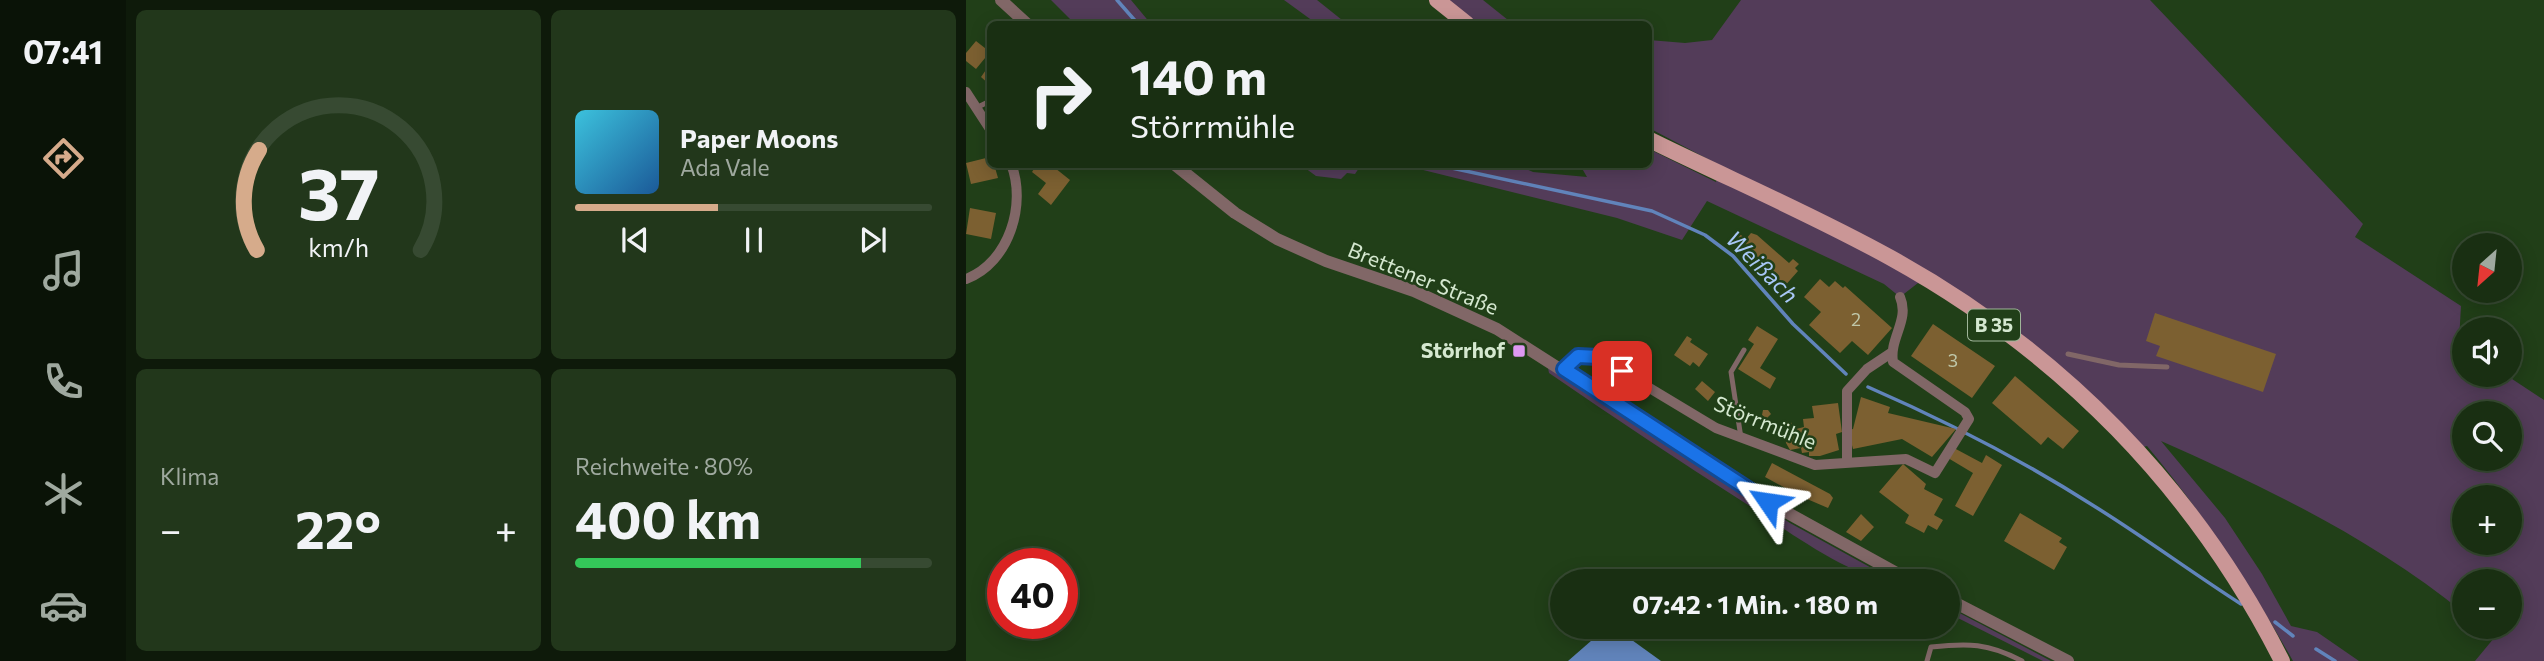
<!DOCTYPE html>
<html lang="de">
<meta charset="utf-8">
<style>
:root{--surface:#192f12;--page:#22371b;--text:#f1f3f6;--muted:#9fa99f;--line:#374a32;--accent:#d6ab8b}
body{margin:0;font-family:Commissioner,sans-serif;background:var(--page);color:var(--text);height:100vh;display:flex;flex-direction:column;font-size:26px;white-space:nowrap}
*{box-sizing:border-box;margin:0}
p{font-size:23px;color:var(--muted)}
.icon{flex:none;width:38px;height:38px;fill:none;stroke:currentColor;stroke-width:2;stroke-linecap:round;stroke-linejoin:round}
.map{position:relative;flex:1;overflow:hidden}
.side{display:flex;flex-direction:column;gap:10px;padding:10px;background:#0e1a0a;width:840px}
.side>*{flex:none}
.hud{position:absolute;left:21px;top:21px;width:665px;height:147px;border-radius:10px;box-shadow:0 4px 18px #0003,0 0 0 2px var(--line);background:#192f12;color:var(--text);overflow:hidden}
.needle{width:46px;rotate:207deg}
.buttons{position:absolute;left:1486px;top:233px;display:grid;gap:14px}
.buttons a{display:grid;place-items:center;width:70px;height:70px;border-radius:50%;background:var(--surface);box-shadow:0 4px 18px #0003,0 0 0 2px var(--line);font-size:35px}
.speed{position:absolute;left:21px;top:548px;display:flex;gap:14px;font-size:35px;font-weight:700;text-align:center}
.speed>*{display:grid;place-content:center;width:91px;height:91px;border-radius:50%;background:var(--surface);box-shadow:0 4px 18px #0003,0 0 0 2px var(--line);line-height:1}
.speed .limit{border:10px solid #d22;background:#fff;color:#111}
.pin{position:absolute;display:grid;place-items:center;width:60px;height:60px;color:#fff;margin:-30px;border-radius:14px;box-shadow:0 4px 10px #0006}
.me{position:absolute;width:77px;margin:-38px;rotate:302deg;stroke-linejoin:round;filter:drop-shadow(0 0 5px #0008)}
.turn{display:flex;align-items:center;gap:24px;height:147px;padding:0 28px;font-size:32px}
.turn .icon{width:91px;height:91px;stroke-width:2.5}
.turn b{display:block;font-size:49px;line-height:60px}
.big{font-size:52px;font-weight:700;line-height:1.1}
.side .card{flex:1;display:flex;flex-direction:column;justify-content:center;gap:10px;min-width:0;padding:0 24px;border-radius:10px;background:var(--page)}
.side .dial{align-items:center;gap:0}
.dial svg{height:182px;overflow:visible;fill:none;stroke:var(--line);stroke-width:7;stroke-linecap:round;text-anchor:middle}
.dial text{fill:var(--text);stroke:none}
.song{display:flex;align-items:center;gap:21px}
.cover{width:84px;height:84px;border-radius:10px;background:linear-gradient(135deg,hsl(190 70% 55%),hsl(210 70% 35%))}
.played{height:7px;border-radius:4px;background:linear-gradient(90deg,var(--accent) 40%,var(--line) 40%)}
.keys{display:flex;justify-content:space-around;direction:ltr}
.heat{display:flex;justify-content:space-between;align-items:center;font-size:38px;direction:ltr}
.charge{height:10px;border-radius:5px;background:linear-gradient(90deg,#34c759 80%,var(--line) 0)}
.side .tiles{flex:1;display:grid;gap:10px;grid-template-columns:repeat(2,1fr)}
.trip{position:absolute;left:584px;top:569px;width:410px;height:70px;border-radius:35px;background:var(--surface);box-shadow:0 4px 18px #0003,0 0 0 2px var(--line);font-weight:700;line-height:70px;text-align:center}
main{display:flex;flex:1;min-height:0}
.tabs{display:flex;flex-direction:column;width:126px;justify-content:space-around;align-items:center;background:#0a1307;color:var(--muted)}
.tabs .icon{width:49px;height:49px}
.tabs .current{color:var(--accent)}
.tabs b{font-size:32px;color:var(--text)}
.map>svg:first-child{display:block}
</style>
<main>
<nav class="tabs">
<b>07:41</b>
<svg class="icon current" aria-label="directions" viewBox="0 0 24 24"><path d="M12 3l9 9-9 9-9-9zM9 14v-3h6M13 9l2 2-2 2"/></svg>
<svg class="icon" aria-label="music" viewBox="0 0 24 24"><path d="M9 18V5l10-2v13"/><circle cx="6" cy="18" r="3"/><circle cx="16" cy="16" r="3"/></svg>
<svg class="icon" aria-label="phone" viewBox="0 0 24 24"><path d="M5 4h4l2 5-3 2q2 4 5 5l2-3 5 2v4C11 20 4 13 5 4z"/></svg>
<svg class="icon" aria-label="climate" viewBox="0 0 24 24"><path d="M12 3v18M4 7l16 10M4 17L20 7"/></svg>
<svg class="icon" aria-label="car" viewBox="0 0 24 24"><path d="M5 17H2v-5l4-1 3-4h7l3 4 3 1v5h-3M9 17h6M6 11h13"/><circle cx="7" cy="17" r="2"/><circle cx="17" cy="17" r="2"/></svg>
</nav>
<section class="side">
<div class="tiles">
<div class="card dial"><svg viewBox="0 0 100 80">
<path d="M14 69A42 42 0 1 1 86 69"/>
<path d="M14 69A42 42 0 0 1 15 25" stroke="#d6ab8b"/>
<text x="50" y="56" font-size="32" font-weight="700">37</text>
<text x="50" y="72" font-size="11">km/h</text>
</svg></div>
<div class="card">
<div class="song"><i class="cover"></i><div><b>Paper Moons</b><p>Ada Vale</p></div></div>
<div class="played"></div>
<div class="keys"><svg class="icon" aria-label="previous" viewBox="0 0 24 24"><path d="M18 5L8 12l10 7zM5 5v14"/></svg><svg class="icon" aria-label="pause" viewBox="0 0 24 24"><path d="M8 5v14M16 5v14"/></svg><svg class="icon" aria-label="next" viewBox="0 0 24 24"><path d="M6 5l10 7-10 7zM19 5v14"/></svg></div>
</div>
<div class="card"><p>Klima</p>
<div class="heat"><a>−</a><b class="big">22°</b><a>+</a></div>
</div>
<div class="card"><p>Reichweite · 80%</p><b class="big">400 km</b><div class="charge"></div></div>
</div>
</section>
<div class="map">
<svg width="1578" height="661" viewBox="0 0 1578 661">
<rect width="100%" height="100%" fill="#213f18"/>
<path fill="#533c59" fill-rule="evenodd" d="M85,0h80l20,24h-76z
M318,0h33l30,24h-30z
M482,0h35l30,24h-34z
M775,0h409l213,224 -8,13 106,69 -3,52 6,2v14l42,1 38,25v261h-69l19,-23 -13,-11 29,-1v-45h-46v32c-91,-74 -197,-125 -303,-172l64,77 37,56 29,52 26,6 42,29h-66c-45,-79 -88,-145 -146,-215l-11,3 -174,-148 -44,-18 -18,14 -16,-13 -177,-83 -25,39 -65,-22 -214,-53h114l16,7 54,5 -7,-12 68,-1 1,-15 67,33 5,-16 -72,-38v-88l36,3 27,-3zM1498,413h46v45h-46zM1498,497h46v45h-46z
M335,165h60l-6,9 -8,-1 -6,6 -25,-3z
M582,368l242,155 105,58c-41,0 -114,-55 -150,-78 -66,-42 -132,-86 -196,-130z
M982,607l103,54h-8l-95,-48z"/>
<path fill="#6184bb" d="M641,627l11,3 43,31h-93z"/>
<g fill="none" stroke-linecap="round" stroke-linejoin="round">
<path stroke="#6184bb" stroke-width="3.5" d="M151,0l21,24
M467,164l219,47 53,24 28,21 60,68 53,50
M902,387c78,34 154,73 226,119 50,31 97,66 147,98
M1309,622l18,14
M1350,649l19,12"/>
</g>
<path fill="#7c6031" d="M10,41l14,11 -14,17 -10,-8v-8z
M24,64v21l-9,-8z
M24,157v7h4l4,14 -27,6 -5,-21z
M71,164h13l20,16 -19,25 -13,-11 8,-11 -14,-11z
M4,208l26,5 -5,26 -25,-5z
M770,231l10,8 5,-6 6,2 32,28 4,-4 6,5 -4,4 3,3 -15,17 -55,-48z
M854,279l9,8 6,-6 8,7 2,-2 47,42 -24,27 -16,-14 -12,12 -31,-28 12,-13 -17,-15z
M1189,313l121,41 -13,38 -107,-36 4,-10 -14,-5z
M967,324l62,42 -23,32 -61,-42z
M791,326l21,13 -18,29 16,10 -6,11 -32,-20 16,-25 -6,-4z
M721,336l5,3 -2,3 18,12 -9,13 -6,-5 -3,4 -16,-11z
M1049,376l64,55 -16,18 -15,-12 -7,8 -49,-42z
M736,381l13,11 -7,9 -13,-12z
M895,397l29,10 -2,6 68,16 -24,28 -30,-18 -49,10 -5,-19 5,-1z
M872,403l4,29 -6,2 3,16 -19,6h-11v-4l-7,1 -1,-5 -11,2 -4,-7 -1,-12h3l-5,-5 2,-5 7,2 -4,8 16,-4 -1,-8 11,-1 -2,-12z
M797,410h5l3,4 -4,4 4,6 -3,5 -8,-3 5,-8 -3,-3z
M988,448l28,15 4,-8 16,10 -29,51 -18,-10 18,-33 -25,-15z
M806,463l58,31 3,4 -5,10 -28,-12 -5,8 -11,-5 5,-9 -24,-13z
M937,464l23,20 -2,5 19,10 -9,16 9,5 -6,10 -9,-5 -4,8 -19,-10 4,-8 -30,-23z
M1054,513l42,25 -3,4 8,5 -13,23 -50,-29z
M895,514l13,13 -13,14 -15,-9z"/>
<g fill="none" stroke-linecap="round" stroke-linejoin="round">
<path stroke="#816767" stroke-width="5" d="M10,108l14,-7
M1102,354l51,11 48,2
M775,438l-10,-66 13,-22
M961,661l4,-14c37,-4 57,-4 91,14"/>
<path stroke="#816767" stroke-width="10" d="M0,92l24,37
M0,279c43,-16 61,-75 45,-115
M599,369l13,-13 20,1 118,71 99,37 91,-6 29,14 34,-54 -4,-7 -72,-50c-4,-24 17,-42 7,-65
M881,462v-71l20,-22 24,-16"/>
<path stroke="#816767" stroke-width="12" d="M35,0l26,24
M208,164l61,49 42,26 49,22 88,30 83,38 271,173 143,79
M982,599l120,62"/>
<path stroke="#ca9696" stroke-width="16" d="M471,0l30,24
M682,139c81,40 164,75 243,119 170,94 303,229 391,403"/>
</g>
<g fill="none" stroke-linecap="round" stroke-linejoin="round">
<g stroke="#114b97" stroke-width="18">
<path id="route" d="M656,371l-24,-14 -20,-1 -14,13 204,133"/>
</g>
<use href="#route" stroke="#1a73e8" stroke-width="12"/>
</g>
<rect fill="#de98f2" stroke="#213f18" stroke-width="2.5" x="546" y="344" width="14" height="14" rx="3.5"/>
<g text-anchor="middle" stroke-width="5" stroke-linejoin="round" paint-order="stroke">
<g font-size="18" fill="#bfc6a8">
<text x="890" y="326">2</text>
<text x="987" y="367">3</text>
</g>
<rect fill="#213f18" stroke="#9fb599" stroke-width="2" x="1002" y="309.5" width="52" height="31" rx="5"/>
<g font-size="19" font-weight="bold" fill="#d5e8d0">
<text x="1028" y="332">B 35</text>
</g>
<g font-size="21" fill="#d5e8d0" stroke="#213f18">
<text transform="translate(457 279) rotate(22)" y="7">Brettener Straße</text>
<text transform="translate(799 423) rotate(22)" y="7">Störrmühle</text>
</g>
<g font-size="21" font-weight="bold" fill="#d5e8d0" stroke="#213f18" text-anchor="end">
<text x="539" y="358">Störrhof</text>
</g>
<g font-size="23" font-style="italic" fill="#a8c7f6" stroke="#213f18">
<text transform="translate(796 267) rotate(45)" y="8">Weißach</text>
</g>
</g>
</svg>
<div class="buttons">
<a><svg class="needle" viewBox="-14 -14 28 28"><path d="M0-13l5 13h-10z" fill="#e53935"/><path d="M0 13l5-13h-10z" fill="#9fa99f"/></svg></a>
<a><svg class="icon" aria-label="sound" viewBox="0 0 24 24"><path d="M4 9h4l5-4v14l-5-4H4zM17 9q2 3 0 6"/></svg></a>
<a><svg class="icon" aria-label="search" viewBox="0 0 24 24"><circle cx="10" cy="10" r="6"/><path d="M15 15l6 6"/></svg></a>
<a>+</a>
<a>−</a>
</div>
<div class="speed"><div class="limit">40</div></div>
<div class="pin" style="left:656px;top:371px;background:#d93025"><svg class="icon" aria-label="arrive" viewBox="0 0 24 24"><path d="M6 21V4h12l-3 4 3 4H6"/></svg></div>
<svg class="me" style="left:802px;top:502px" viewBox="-20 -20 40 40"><path d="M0-17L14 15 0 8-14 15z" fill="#1a73e8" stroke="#fff" stroke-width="4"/></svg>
<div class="trip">07:42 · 1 Min. · 180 m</div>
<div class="hud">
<div class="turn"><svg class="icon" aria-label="right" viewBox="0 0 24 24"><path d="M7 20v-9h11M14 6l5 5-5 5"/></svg><div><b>140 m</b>Störrmühle</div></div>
</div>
</div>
</main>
